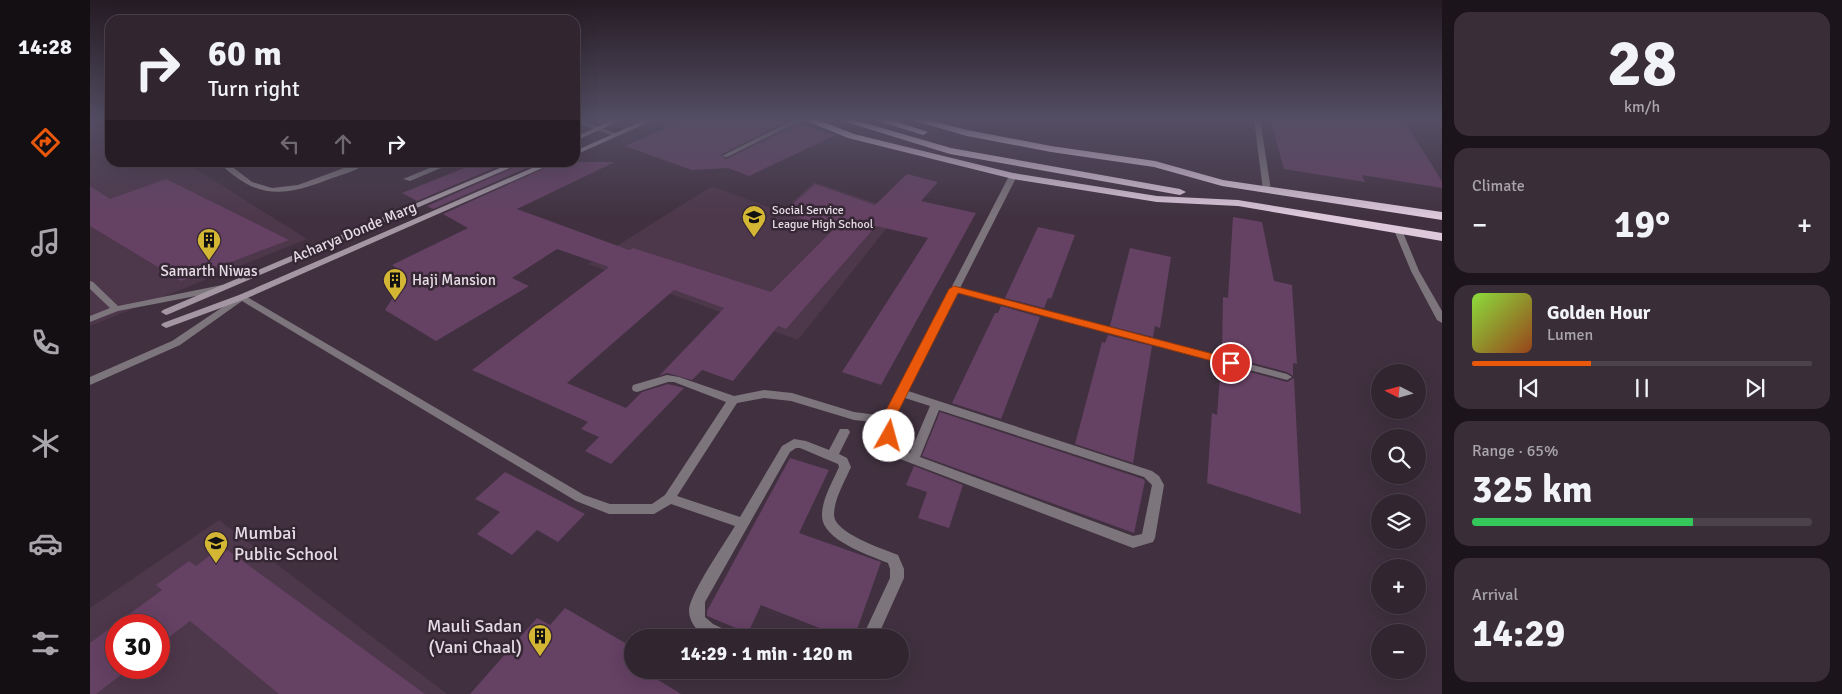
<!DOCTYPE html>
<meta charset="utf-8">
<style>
:root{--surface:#312530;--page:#392d38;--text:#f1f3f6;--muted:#a8a5ab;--line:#4c424c;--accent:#ea580c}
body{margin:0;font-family:Signika,sans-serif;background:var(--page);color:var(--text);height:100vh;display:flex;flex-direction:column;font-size:19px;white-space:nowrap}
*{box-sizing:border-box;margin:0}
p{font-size:16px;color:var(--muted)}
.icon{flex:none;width:28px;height:28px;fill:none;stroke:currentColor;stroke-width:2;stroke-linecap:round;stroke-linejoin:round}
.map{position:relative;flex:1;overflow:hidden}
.sheet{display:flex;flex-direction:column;gap:12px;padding:12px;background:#1b141a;width:400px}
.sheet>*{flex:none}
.hud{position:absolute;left:15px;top:15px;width:475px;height:152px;border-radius:15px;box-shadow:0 5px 20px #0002,0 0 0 1px var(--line);background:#312530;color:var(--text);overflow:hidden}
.needle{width:32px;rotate:276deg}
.buttons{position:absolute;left:1281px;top:364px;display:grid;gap:10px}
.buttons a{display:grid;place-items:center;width:55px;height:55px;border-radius:50%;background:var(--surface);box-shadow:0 5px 20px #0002,0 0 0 1px var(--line);font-size:25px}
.speed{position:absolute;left:15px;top:614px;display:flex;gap:10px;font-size:25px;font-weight:700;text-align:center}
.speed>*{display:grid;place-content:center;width:65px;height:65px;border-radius:50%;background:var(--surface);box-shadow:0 5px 20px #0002,0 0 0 1px var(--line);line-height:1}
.speed .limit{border:8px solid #d22;background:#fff;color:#111}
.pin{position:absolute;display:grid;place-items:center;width:42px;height:42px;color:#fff;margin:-21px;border:2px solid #fff;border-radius:50%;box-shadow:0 1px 5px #0007}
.me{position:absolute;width:55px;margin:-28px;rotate:7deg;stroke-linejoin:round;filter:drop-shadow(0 0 4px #0008)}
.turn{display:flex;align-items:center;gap:18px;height:105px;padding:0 20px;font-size:22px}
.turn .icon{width:65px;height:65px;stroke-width:2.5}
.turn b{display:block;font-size:35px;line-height:42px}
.lanes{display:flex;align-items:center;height:48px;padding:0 20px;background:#0003;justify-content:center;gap:25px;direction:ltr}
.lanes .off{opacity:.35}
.big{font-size:38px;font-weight:700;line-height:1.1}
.sheet .card{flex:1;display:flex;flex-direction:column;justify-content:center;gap:8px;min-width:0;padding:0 18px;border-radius:15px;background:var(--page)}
.sheet .dial{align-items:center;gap:0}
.dial b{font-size:65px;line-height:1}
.song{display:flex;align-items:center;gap:15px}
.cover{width:60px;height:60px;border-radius:8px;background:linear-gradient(135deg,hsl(90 70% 55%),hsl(20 70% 35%))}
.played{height:5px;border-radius:2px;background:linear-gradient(90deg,var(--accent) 35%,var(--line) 35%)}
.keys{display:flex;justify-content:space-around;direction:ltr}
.heat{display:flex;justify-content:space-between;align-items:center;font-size:28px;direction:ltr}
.charge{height:8px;border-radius:4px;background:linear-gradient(90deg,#34c759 65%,var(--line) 0)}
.trip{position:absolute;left:534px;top:629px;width:285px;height:50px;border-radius:25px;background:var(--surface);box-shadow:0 5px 20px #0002,0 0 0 1px var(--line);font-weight:700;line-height:50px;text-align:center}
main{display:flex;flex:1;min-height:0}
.tab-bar{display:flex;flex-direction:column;width:90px;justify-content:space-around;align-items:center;background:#140f13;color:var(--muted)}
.tab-bar .icon{width:35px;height:35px}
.tab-bar .current{color:var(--accent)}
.tab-bar b{font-size:22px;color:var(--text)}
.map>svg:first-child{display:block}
</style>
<main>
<nav class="tab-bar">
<b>14:28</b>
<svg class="icon current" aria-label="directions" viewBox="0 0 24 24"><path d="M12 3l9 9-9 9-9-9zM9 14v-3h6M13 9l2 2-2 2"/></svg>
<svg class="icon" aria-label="music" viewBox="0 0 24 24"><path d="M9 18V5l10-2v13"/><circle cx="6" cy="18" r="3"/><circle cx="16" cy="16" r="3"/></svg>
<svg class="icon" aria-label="phone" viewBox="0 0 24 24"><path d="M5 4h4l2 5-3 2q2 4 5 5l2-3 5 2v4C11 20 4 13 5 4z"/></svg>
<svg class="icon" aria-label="climate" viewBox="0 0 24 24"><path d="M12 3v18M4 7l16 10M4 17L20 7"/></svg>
<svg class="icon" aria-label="car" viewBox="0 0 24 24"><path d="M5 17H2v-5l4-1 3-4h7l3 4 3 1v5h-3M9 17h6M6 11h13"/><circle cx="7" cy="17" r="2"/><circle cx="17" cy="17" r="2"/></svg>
<svg class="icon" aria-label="filters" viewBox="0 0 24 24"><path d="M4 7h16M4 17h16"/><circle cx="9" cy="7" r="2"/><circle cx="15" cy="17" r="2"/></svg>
</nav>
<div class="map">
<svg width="1352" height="694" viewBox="0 0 1352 694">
<rect width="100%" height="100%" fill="#413140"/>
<path fill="#4d374b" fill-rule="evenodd" d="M0,119h20v43l76,1 121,76 -217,87z
M724,182l86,29 -102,129 -210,-76 124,-78 69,26z
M129,520l228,174h-357v-86zM26,625h43v43h-43z"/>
<path fill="#654163" d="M596,119l101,2 -67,34 7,4 71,-35 38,11 -87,41 -21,-8 -36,2 -67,-24z
M1180,119h133l39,62v7l-80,-13 3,7 -81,-13z
M389,162h29l-91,39 -15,-8z
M436,162h14l-107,47 -6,-3z
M468,162h57l-98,47 112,41 4,-2 138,44 62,-62 -49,-18 31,-28 60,21 32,-31 31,8 -17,19 55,12 -95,172 -39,-13 86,-134 -52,-12 -90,103 -8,-3 -45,55 -31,-11 -10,10 -25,-7 -8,3 65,-68 -50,-18 -107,93 59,25 16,-16 26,-8 16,4 -73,76 -26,-13 14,-14 -18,-8 7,-7 -116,-52 137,-103 -52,-18 -45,29 17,8 -93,55 -51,-31 22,-35 -15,-10 76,-37 -25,-14z
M76,179l99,49 24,12 -108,41 -91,-55v-40l20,13z
M1143,217l29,5 12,59 18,4 5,79 -4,-1v13l-6,-4 -65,-17 1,-58 5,1z
M948,227l37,8 -24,64 -3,-1 -4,10 -39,-10z
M1040,248l41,9 -11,71 -5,-2 -2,11 -43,-11z
M911,306l39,11 -39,102 -49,-16 43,-90h3z
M1018,335l44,11 -19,117 -58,-19 27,-102 3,1z
M1131,364l66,18 7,-4 7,136 -94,-31 5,-70 5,2z
M850,412l203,67 2,2 -11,52 -212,-77z
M700,458l39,12 -30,63 82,29 -27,76h-9l-84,-33 -13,28 -41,-17v-5z
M824,466l49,19 -14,43 -31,-10 9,-26 -21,-7z
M415,472l80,42 -27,28 -21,-12 -25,25 -35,-21 23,-22 -25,-13z
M132,546l203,148h-146l-89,-73 -31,24v-20h-43v43h14l-34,26h-6v-51l72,-53 -6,-5 33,-24 7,5z
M475,608l67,39v23h10l39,24h-211l67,-76 13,7z"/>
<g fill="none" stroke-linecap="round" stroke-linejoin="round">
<path fill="#7d757c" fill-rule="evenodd" d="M485,119h4l40,16 -5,1 -39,-14z
M705,119h9l-77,38 -5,-1z
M1164,119h6l11,71 -4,2 -4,-2z
M128,162h8l26,20 20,6 26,-3 62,-23h10c-12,8 -29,13 -43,18 -47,18 -71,18 -109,-18z
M204,162h23c-5,3 -18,3 -23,0z
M354,162h11l-45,19 -7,-2z
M920,174l7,2 -57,112 327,86 5,3 -5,3 -329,-87 -50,98 244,80 7,5 5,9 -9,53 -2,4 -20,6 -246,-94 -5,3 -4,-1 -2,-3 7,-17v-13l-29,-3 -63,-19 -27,-3 -27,5 -60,93 63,21 42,-71 12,-7 12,2 23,9 11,-21h8l2,3 -11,22 8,4 4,9c-6,14 -17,32 -17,48 0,18 49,34 64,40l6,14v9l-27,60h-15l28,-60v-9l-2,-6c-19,-8 -67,-23 -66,-48 0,-16 11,-34 17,-48l-1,-3 -38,-16h-4l-6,4 -85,150v15l8,7 19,9 2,5c-8,0 -19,1 -26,-1 -11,-5 -19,-15 -19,-27 1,-17 36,-67 46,-84l-64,-22 -17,10h-45l-33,-13 -334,-200 -62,44 -90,40v-8l82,-36 70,-47 342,201 26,9h42l13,-9 61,-93 -52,-20h-6l-31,10 -4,-1 -1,-3 1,-3 34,-10 12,2 55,19 30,-6 28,3 62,19 31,4zM815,398l25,8 -20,47 -19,-7 4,-10 -1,-16zM849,410l205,67 8,8 -10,49 -9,2 -213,-79z
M1305,228h6l1,2 17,41 23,40v12l-5,-3 -26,-49 -17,-41z
M0,281l3,1 25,24 104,-21 5,3 -5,3 -104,20 -28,11v-6l20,-8 -20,-19z
M665,631h13l5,2 2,5h-27l2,-5z"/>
<path fill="#a497a3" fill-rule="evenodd" d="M525,119h9l-49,22v-4z
M557,119h9l-81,36v-4z
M424,162h10l-355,152 -3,1 -5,-3 2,-2z
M456,162h10l-311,137 -76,28 -3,1 -5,-3 2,-2 76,-28z"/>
<path fill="#dec9dc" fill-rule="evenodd" d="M712,119h14l38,15 159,39 144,23 81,4 204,33v8l-204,-35 -81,-4 -144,-23 -165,-41z
M746,119h15l100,29 229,41 6,3 -6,3 -230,-41z
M782,119h16l40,13 -5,3z
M818,119h17l42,11 84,16 104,15 68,19 219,32v8l-220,-34 -68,-19 -103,-15 -84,-16z"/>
</g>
<linearGradient id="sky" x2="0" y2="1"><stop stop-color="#241b23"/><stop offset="0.55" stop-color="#544e64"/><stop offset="1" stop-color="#544e64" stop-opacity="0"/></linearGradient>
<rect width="1352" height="217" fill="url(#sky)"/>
<path fill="#ea580c" stroke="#983908" d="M864,286l282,74 1,3 -6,3 -273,-73 -64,127 1,16 -2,3h-9l-3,-19 68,-131z"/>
<defs>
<g id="school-pin" transform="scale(1.25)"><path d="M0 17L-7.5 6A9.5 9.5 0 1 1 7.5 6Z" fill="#d4b635" stroke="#362735"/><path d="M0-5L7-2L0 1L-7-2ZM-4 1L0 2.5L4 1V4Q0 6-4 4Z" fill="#111"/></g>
<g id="building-pin" transform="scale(1.25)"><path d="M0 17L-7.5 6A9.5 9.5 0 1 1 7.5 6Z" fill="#d4b635" stroke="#362735"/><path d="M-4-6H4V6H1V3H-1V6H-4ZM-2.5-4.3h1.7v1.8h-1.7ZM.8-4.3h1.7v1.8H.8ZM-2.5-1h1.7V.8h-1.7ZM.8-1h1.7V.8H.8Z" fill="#111"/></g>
</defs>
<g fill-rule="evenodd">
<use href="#school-pin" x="664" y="217"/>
<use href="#building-pin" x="119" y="240"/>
<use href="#building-pin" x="305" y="280"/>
<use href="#school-pin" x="126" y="543"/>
<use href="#building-pin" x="450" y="636"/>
</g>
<g text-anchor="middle" stroke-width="5" stroke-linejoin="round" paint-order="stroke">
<g font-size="12" fill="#e6dce5" stroke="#362735" text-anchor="start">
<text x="682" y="214">Social Service<tspan x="682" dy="14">League High School</tspan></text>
</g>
<g font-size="15" fill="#e6dce5" stroke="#362735">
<text transform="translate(264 232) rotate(-23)" y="5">Acharya Donde Marg</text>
</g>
<g font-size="15" fill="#e6dce5" stroke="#362735">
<text x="119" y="276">Samarth Niwas</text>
<text x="322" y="285" text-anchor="start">Haji Mansion</text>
</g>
<g font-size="18" fill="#e6dce5" stroke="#362735" text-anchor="start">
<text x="144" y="539">Mumbai<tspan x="144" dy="21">Public School</tspan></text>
<text x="432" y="632" text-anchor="end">Mauli Sadan<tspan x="432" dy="21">(Vani Chaal)</tspan></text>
</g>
</g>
</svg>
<div class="buttons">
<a><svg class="needle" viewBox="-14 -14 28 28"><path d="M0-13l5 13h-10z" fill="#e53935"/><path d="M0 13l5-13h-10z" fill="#a8a5ab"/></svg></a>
<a><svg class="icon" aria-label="search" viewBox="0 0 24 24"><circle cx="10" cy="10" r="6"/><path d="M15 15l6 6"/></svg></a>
<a><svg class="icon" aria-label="layers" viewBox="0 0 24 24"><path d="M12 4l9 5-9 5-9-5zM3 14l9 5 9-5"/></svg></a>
<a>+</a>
<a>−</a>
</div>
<div class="speed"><div class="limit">30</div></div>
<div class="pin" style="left:1141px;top:363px;background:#d93025"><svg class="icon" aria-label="arrive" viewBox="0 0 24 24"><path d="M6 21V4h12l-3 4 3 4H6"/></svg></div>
<svg class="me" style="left:799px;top:436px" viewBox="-20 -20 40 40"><circle r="19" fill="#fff"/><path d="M0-13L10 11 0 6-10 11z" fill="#ea580c"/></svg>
<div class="trip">14:29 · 1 min · 120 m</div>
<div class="hud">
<div class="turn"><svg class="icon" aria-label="right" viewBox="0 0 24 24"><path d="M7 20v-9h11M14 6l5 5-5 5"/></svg><div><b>60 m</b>Turn right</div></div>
<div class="lanes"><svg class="icon off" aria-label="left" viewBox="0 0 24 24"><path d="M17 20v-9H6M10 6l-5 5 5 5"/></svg><svg class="icon off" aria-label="ahead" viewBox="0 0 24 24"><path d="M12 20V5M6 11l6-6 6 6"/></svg><svg class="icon" aria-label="right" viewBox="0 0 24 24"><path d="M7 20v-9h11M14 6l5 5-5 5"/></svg></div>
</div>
</div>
<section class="sheet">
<div class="card dial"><b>28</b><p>km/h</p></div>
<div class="card"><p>Climate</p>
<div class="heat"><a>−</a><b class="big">19°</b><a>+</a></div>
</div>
<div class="card">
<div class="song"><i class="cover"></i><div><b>Golden Hour</b><p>Lumen</p></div></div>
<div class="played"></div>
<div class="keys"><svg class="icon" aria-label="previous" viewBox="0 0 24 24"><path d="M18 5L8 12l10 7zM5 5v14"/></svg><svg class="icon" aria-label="pause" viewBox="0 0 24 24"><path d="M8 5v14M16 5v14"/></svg><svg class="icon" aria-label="next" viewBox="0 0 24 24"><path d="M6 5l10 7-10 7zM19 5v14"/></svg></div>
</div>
<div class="card"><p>Range · 65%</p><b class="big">325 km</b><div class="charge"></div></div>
<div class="card"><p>Arrival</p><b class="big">14:29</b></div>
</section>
</main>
